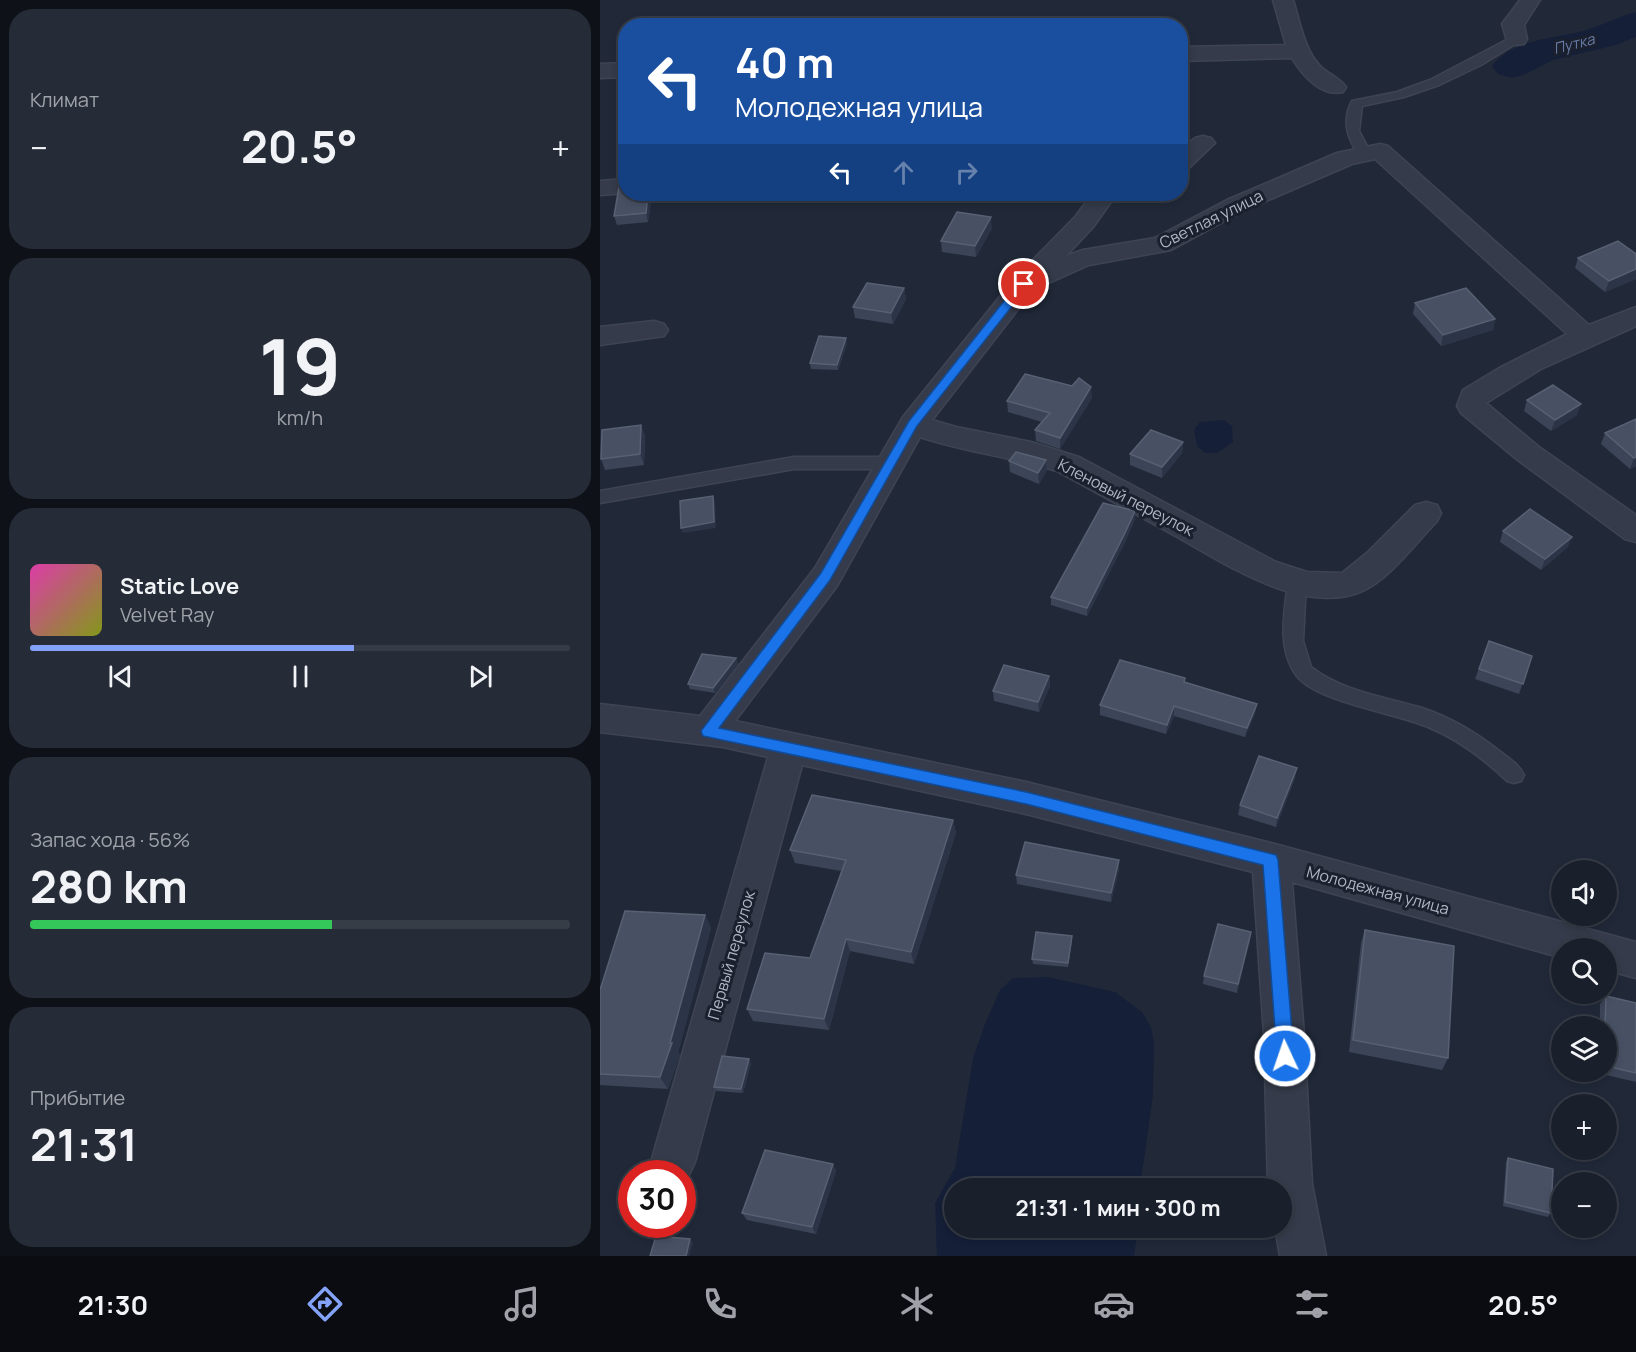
<!DOCTYPE html>
<html lang="ru">
<meta charset="utf-8">
<style>
:root{--surface:#191f2b;--page:#262c37;--text:#f1f3f6;--muted:#9fa2a9;--line:#373d47;--accent:#83a2f8}
body{margin:0;font-family:Manrope,sans-serif;background:var(--page);color:var(--text);height:100vh;display:flex;flex-direction:column;font-size:22px;white-space:nowrap}
*{box-sizing:border-box;margin:0}
p{font-size:20px;color:var(--muted)}
.icon{flex:none;width:33px;height:33px;fill:none;stroke:currentColor;stroke-width:2;stroke-linecap:round;stroke-linejoin:round}
.map{position:relative;flex:1;overflow:hidden}
.details{display:flex;flex-direction:column;gap:9px;padding:9px;background:#0e1118;width:600px}
.details>*{flex:none}
.hud{position:absolute;left:18px;top:18px;width:570px;height:183px;border-radius:24px;box-shadow:0 3px 9px #0003,0 0 0 2px var(--line);background:#1a4fa0;color:#fff;overflow:hidden}
.tools{position:absolute;left:951px;top:860px;display:grid;gap:12px}
.tools a{display:grid;place-items:center;width:66px;height:66px;border-radius:50%;background:var(--surface);box-shadow:0 3px 9px #0003,0 0 0 2px var(--line);font-size:30px}
.speed{position:absolute;left:18px;top:1160px;display:flex;gap:12px;font-size:30px;font-weight:700;text-align:center}
.speed>*{display:grid;place-content:center;width:78px;height:78px;border-radius:50%;background:var(--surface);box-shadow:0 3px 9px #0003,0 0 0 2px var(--line);line-height:1}
.speed .limit{border:9px solid #d22;background:#fff;color:#111}
.pin{position:absolute;display:grid;place-items:center;width:51px;height:51px;color:#fff;margin:-26px;border:3px solid #fff;border-radius:50%;box-shadow:0 2px 6px #0007}
.me{position:absolute;width:66px;margin:-33px;rotate:357deg;stroke-linejoin:round;filter:drop-shadow(0 0 4px #0008)}
.turn{display:flex;align-items:center;gap:21px;height:126px;padding:0 18px;font-size:27px}
.turn .icon{width:78px;height:78px;stroke-width:2.5}
.turn b{display:block;font-size:42px;line-height:51px}
.lanes{display:flex;align-items:center;height:57px;padding:0 18px;background:#0003;justify-content:center;gap:30px;direction:ltr}
.lanes .off{opacity:.35}
.big{font-size:45px;font-weight:700;line-height:1.1}
.details .card{flex:1;display:flex;flex-direction:column;justify-content:center;gap:9px;min-width:0;padding:0 21px;border-radius:24px;background:var(--page)}
.details .dial{align-items:center;gap:0}
.dial b{font-size:78px;line-height:1}
.song{display:flex;align-items:center;gap:18px}
.cover{width:72px;height:72px;border-radius:9px;background:linear-gradient(135deg,hsl(320 70% 55%),hsl(70 70% 35%))}
.played{height:6px;border-radius:3px;background:linear-gradient(90deg,var(--accent) 60%,var(--line) 60%)}
.keys{display:flex;justify-content:space-around;direction:ltr}
.heat{display:flex;justify-content:space-between;align-items:center;font-size:33px;direction:ltr}
.charge{height:9px;border-radius:4px;background:linear-gradient(90deg,#34c759 56%,var(--line) 0)}
.trip{position:absolute;left:344px;top:1178px;width:348px;height:60px;border-radius:30px;background:var(--surface);box-shadow:0 3px 9px #0003,0 0 0 2px var(--line);font-weight:700;line-height:60px;text-align:center}
.tabs{display:flex;height:96px;justify-content:space-around;align-items:center;background:#0a0c11;color:var(--muted)}
.tabs .icon{width:42px;height:42px}
.tabs .current{color:var(--accent)}
.tabs b{font-size:27px;color:var(--text)}
main{display:flex;flex:1;min-height:0}
.map>svg:first-child{display:block}
</style>
<main>
<section class="details">
<div class="card"><p>Климат</p>
<div class="heat"><a>−</a><b class="big">20.5°</b><a>+</a></div>
</div>
<div class="card dial"><b>19</b><p>km/h</p></div>
<div class="card">
<div class="song"><i class="cover"></i><div><b>Static Love</b><p>Velvet Ray</p></div></div>
<div class="played"></div>
<div class="keys"><svg class="icon" aria-label="previous" viewBox="0 0 24 24"><path d="M18 5L8 12l10 7zM5 5v14"/></svg><svg class="icon" aria-label="pause" viewBox="0 0 24 24"><path d="M8 5v14M16 5v14"/></svg><svg class="icon" aria-label="next" viewBox="0 0 24 24"><path d="M6 5l10 7-10 7zM19 5v14"/></svg></div>
</div>
<div class="card"><p>Запас хода · 56%</p><b class="big">280 km</b><div class="charge"></div></div>
<div class="card"><p>Прибытие</p><b class="big">21:31</b></div>
</section>
<div class="map">
<svg width="1036" height="1256" viewBox="0 0 1036 1256">
<rect width="100%" height="100%" fill="#212939"/>
<path fill="#151f37" d="M624,420l8,6 1,16 -16,11h-12l-8,-7 -3,-16 6,-8z
M448,977l67,15 27,20 9,15 3,16 -1,52 -13,93h-186v39h184l-4,29h-197l-2,-53 20,-35 18,-110 12,-34 15,-34 13,-12z"/>
<g fill="none" stroke-linecap="round" stroke-linejoin="round">
<path fill="#151f37" fill-rule="evenodd" d="M1036,12v25l-20,8 -63,15 -27,14 -14,4 -14,-4 -6,-8c21,-29 69,-27 100,-38 15,-5 28,-12 44,-16z"/>
<g stroke="#3e4453" stroke-width="3">
<path id="lane" d="M916,35l6,4 -2,2 -39,24 -42,20 -35,12 -42,9 -3,25 12,23 -1,3h-10c-12,-18 -19,-35 -8,-56l45,-9 33,-12z
M194,457h95l6,2 2,4 -2,4 -6,2h-95l-194,34v-12z
M697,576l6,2 3,5 -3,58 8,26c30,24 74,30 111,41 27,9 53,24 76,42 9,7 21,14 26,25l-3,6 -7,2 -7,-2c-23,-22 -49,-42 -79,-54 -32,-14 -111,-25 -131,-51 -20,-25 -13,-64 -9,-93l3,-5z"/>
</g>
<g stroke="#3e4453" stroke-width="3">
<path id="street" d="M673,0h20c7,22 11,49 27,66 8,8 20,12 26,21l-3,5c-22,5 -41,-17 -51,-34l-112,3v-14l106,-2z
M920,0h20l-16,25 3,14 -3,5 -8,1 -8,-1 -6,-20z
M26,63v14l-26,1v-14z
M603,136l8,2 4,5 -27,26 -8,2v-20l15,-13z
M780,144l8,2 201,179 47,-18v19l-95,43 -55,34 53,44 97,68v27l-11,-3 -106,-78 -58,-48 -4,-7 6,-16 38,-23 66,-33 -192,-175 -23,5 -107,46 -74,40 -82,15 -56,25 -101,130 24,7 75,15 48,15 197,105 31,10 35,1 25,-20 48,-48 11,-3 11,3 4,8 -4,8c-20,21 -50,61 -77,71 -61,24 -138,-31 -190,-59 -38,-21 -75,-41 -113,-62 -45,-14 -92,-19 -137,-34l-83,149 -102,135 291,61 245,61 365,99v36l-30,-8v-22h-44v10l-270,-76 12,153 8,149 14,72h-46l-5,-29h6v-39h-12l-1,-4 -4,-149 -11,-163 -227,-58 -224,-49 -107,397 -7,15 -6,3v-7h-26l-5,-11 117,-405 -45,-10 -123,-15v-28l100,12 115,-148 88,-151 112,-139 9,-4 -1,-2 4,-6 49,-50 16,-22h39l-3,5 -17,3 -17,24 -28,30 17,-6 72,-12 72,-38 110,-47z
M26,179v14l-26,2v-14z
M54,321l10,3 4,6 -4,6 -64,9v-18z"/>
</g>
<use href="#lane" fill="#353b4a" fill-rule="evenodd"/>
<use href="#street" fill="#353b4a" fill-rule="evenodd"/>
</g>
<path fill="#3c4558" d="M26,194h26l-4,28 -31,3 -3,-9z
M392,228l-16,29 -34,-5 -1,-11z
M1036,254v25l-31,13 -30,-24 3,-10z
M304,288l2,11 -13,25 -38,-6 -2,-11z
M815,303l80,16 -2,11 -52,16 -28,-32z
M247,343l-9,27 -27,-1 -1,-6z
M492,398l-32,51 -24,-8 -1,-11 7,-8 -34,-10 -1,-11z
M927,400l50,15 -26,16 -27,-20z
M1036,419v47l-6,3 -29,-25 4,-11z
M41,425l4,11 -1,29 -39,5 -4,-11z
M583,442l-1,11 -20,25 -32,-13v-11z
M446,460l1,10 -8,14 -29,-12 -1,-11z
M535,511v8l-10,23 -38,74 -36,-11v-8z
M903,531l65,16 -27,23 -41,-28z
M889,641l43,15 -13,38 -44,-15z
M136,658l2,6 -23,29 -25,-4 -2,-5z
M449,676l1,10 -11,26 -45,-11 -1,-10z
M585,678v4l72,22 -2,9 -10,24 -71,-21 -8,18 -66,-19v-10z
M695,778l-19,49 -38,-12 2,-10z
M353,820l3,13 -42,131 -64,-13 -21,79 -76,-9 -6,-12 63,-51 31,-87 -46,-8 -5,-13z
M519,860v9l-8,33 -94,-18 -1,-9z
M105,915l6,13 -33,125 2,2 -12,34 -68,-4v-95z
M765,930l83,128 -6,12 -93,-18 12,-109z
M651,932l-14,61 -34,-9 1,-8z
M472,940l-4,27 -35,-3 -1,-5z
M1006,996l30,7v79l-38,-9v-2h8v-45h-6v-22z
M151,1063l-8,30 -26,-2 -3,-4z
M908,1158l43,55 -3,4 -45,-11 3,-44z
M233,1164l3,7 -20,63 -69,-14 -5,-7z"/>
<path fill="#2c3447" d="M48,194h4l-4,28 -2,-9z
M391,217l1,11 -16,29 -1,-11z
M1036,269v10l-31,13 4,-11z
M304,288l2,11 -13,25 -2,-11z
M895,319l-2,11 -52,16 2,-11z
M246,338l1,5 -9,27 -1,-5z
M491,387l1,11 -32,51v-11z
M981,404l-4,11 -26,16 4,-11z
M41,425l4,11 -1,29 -4,-11z
M583,442l-1,11 -20,25v-11z
M1036,457v9l-6,3 4,-11z
M446,460l1,10 -8,14 -1,-11z
M113,496l2,5 1,27 -33,5 -2,-5z
M535,511v8l-10,23 -38,74v-8z
M972,537l-4,10 -27,23 4,-11z
M136,658l2,6 -23,29 -2,-5z
M449,676l1,10 -11,26 -1,-10z
M657,704l-2,9 -10,24 2,-9z
M574,706v10l-8,18 1,-9z
M697,768l-2,10 -19,49 1,-9z
M353,820l3,13 -42,131 -3,-12z
M519,860v9l-8,33v-9z
M105,915l6,13 -33,125 2,2 -12,34 -8,-12z
M651,932l-1,9 -13,52 1,-9z
M472,936v4l-4,27v-4z
M246,939l4,12 -21,79 -5,-11z
M149,1059l2,4 -8,30 -2,-4z
M233,1164l3,7 -20,63 -4,-7z
M90,1239l3,4 -4,13h-3z"/>
<path fill="#485164" stroke="#586173" stroke-width="1.5" d="M25,150h1v20l-4,-2z
M26,184v10h22l-2,19 -32,3 5,-29z
M357,212l34,5 -16,29 -34,-5z
M1018,241l18,13v15l-27,12 -31,-23z
M267,283l37,5 -13,25 -38,-6z
M866,288l29,31 -52,16 -28,-32z
M219,336l27,2 -9,27 -27,-2z
M425,374l47,12 7,-8 12,9 -31,51 -25,-8 15,-17 -43,-12z
M953,385l28,19 -26,16 -28,-20z
M1036,419v38l-2,1 -29,-25z
M41,425l-1,29 -39,5 1,-29z
M551,430l32,12 -21,25 -32,-13z
M416,452l30,8 -8,13 -29,-12z
M113,496l1,26 -33,6 -1,-27z
M503,503l32,8 -10,22 -38,75 -36,-11z
M930,509l42,28 -27,22 -42,-28z
M889,641l43,15 -9,28 -44,-15z
M102,654l34,4 -23,30 -25,-4z
M520,660l65,18 -1,4 73,22 -10,24 -73,-22 -7,19 -67,-20z
M404,665l45,11 -11,26 -45,-11z
M659,756l38,12 -20,50 -37,-13z
M212,795l141,25 -42,132 -65,-13 -22,80 -77,-10 18,-56 45,5 36,-98 -56,-10z
M425,842l94,18 -8,33 -95,-18z
M25,911l80,4 -35,128h2l-12,34 -60,-3v-84z
M618,924l33,8 -13,52 -34,-8z
M765,930l89,16 -6,112 -95,-18z
M436,932l36,4 -4,27 -36,-4z
M1006,996l30,7v70l-30,-7v-40h-1z
M122,1056l27,3 -8,30 -27,-2z
M165,1150l68,14 -21,63 -70,-14z
M908,1158l45,11 -2,44 -46,-11z
M56,1236l34,3 -4,17h-36z"/>
<path fill="#1a73e8" stroke="#114b97" stroke-width="1.5" d="M424,280l4,1v5l-111,140 -87,154 -111,148 307,64 250,63 2,5 16,196 -3,6 -6,3 -6,-3 -2,-6 -14,-191 -237,-61 -318,-67 -5,-1 -2,-5 120,-158 88,-152 111,-140z"/>
<g text-anchor="middle" stroke-width="6" stroke-linejoin="round" paint-order="stroke">
<g font-size="15" font-style="italic" fill="#687ba6" stroke="#1a202e">
<text transform="translate(974 44) rotate(-14)" y="5">Путка</text>
</g>
<g font-size="16" fill="#b0b6c6" stroke="#1a202e">
<text transform="translate(611 219) rotate(-26)" y="6">Светлая улица</text>
<text transform="translate(526 497) rotate(27)" y="6">Кленовый переулок</text>
<text transform="translate(778 890) rotate(15)" y="6">Молодежная улица</text>
<text transform="translate(131 955) rotate(-74)" y="6">Первый переулок</text>
</g>
</g>
</svg>
<div class="tools">
<a><svg class="icon" aria-label="sound" viewBox="0 0 24 24"><path d="M4 9h4l5-4v14l-5-4H4zM17 9q2 3 0 6"/></svg></a>
<a><svg class="icon" aria-label="search" viewBox="0 0 24 24"><circle cx="10" cy="10" r="6"/><path d="M15 15l6 6"/></svg></a>
<a><svg class="icon" aria-label="layers" viewBox="0 0 24 24"><path d="M12 4l9 5-9 5-9-5zM3 14l9 5 9-5"/></svg></a>
<a>+</a>
<a>−</a>
</div>
<div class="speed"><div class="limit">30</div></div>
<div class="pin" style="left:424px;top:284px;background:#d93025"><svg class="icon" aria-label="arrive" viewBox="0 0 24 24"><path d="M6 21V4h12l-3 4 3 4H6"/></svg></div>
<svg class="me" style="left:685px;top:1056px" viewBox="-20 -20 40 40"><circle r="17" fill="#1a73e8" stroke="#fff" stroke-width="3"/><path d="M0-11L8 9 0 5-8 9z" fill="#fff"/></svg>
<div class="trip">21:31 · 1 мин · 300 m</div>
<div class="hud">
<div class="turn"><svg class="icon" aria-label="left" viewBox="0 0 24 24"><path d="M17 20v-9H6M10 6l-5 5 5 5"/></svg><div><b>40 m</b>Молодежная улица</div></div>
<div class="lanes"><svg class="icon" aria-label="left" viewBox="0 0 24 24"><path d="M17 20v-9H6M10 6l-5 5 5 5"/></svg><svg class="icon off" aria-label="ahead" viewBox="0 0 24 24"><path d="M12 20V5M6 11l6-6 6 6"/></svg><svg class="icon off" aria-label="right" viewBox="0 0 24 24"><path d="M7 20v-9h11M14 6l5 5-5 5"/></svg></div>
</div>
</div>
</main>
<nav class="tabs">
<b>21:30</b>
<svg class="icon current" aria-label="directions" viewBox="0 0 24 24"><path d="M12 3l9 9-9 9-9-9zM9 14v-3h6M13 9l2 2-2 2"/></svg>
<svg class="icon" aria-label="music" viewBox="0 0 24 24"><path d="M9 18V5l10-2v13"/><circle cx="6" cy="18" r="3"/><circle cx="16" cy="16" r="3"/></svg>
<svg class="icon" aria-label="phone" viewBox="0 0 24 24"><path d="M5 4h4l2 5-3 2q2 4 5 5l2-3 5 2v4C11 20 4 13 5 4z"/></svg>
<svg class="icon" aria-label="climate" viewBox="0 0 24 24"><path d="M12 3v18M4 7l16 10M4 17L20 7"/></svg>
<svg class="icon" aria-label="car" viewBox="0 0 24 24"><path d="M5 17H2v-5l4-1 3-4h7l3 4 3 1v5h-3M9 17h6M6 11h13"/><circle cx="7" cy="17" r="2"/><circle cx="17" cy="17" r="2"/></svg>
<svg class="icon" aria-label="filters" viewBox="0 0 24 24"><path d="M4 7h16M4 17h16"/><circle cx="9" cy="7" r="2"/><circle cx="15" cy="17" r="2"/></svg>
<b>20.5°</b>
</nav>
